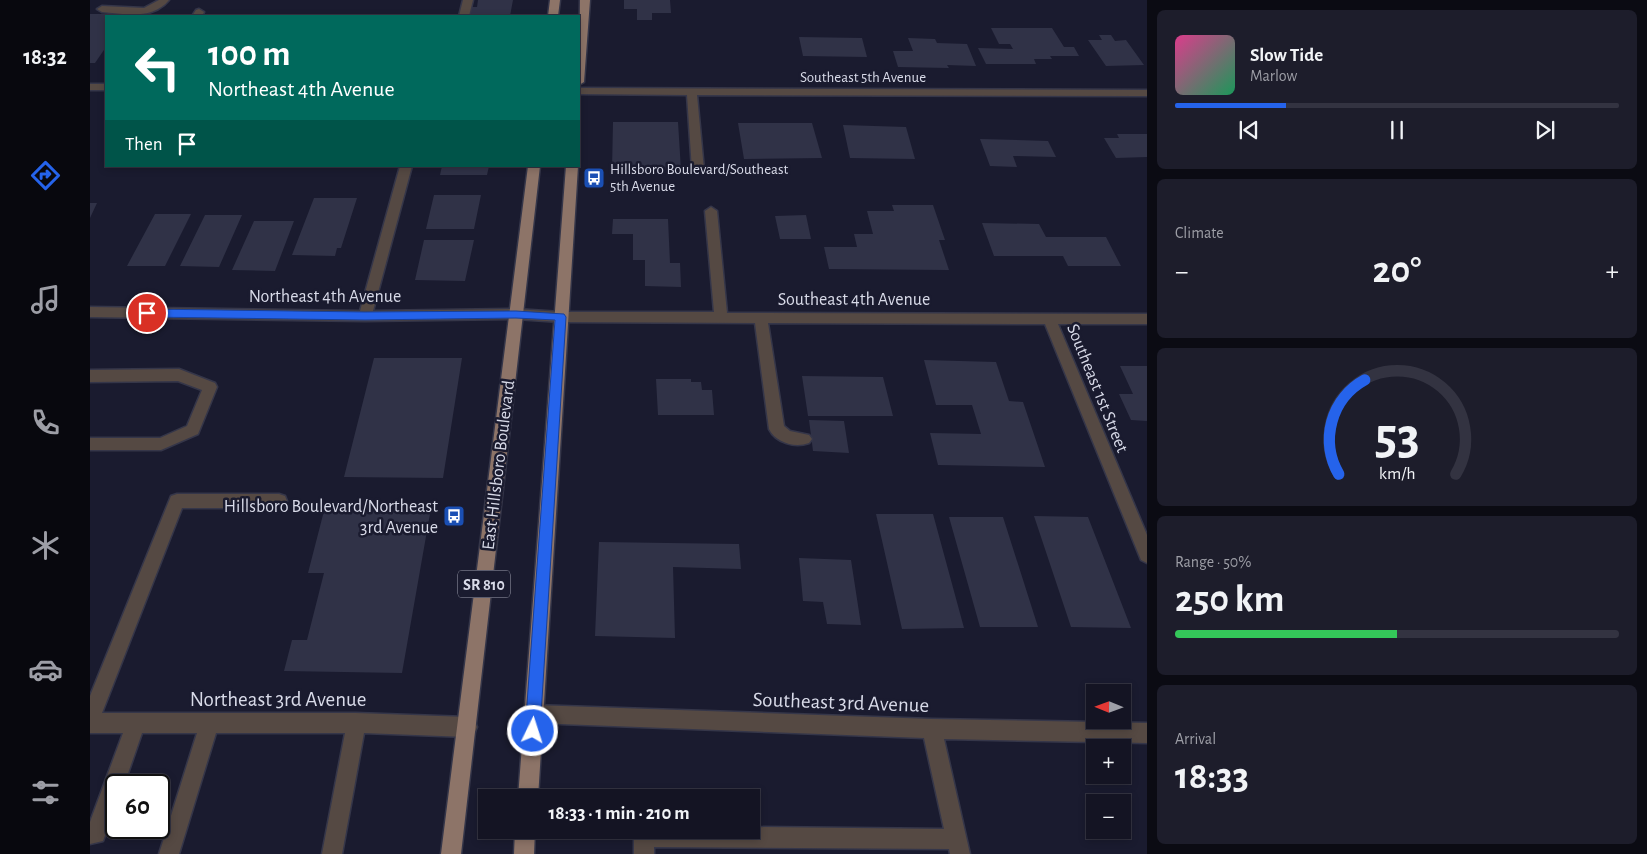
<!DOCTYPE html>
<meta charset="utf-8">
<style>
:root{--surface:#141423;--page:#1d1d2b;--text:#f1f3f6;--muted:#9d9ea6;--line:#333341;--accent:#2563eb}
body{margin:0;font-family:"Alegreya Sans",sans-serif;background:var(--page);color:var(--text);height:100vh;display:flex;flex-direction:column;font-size:19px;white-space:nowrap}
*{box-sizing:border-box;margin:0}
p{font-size:16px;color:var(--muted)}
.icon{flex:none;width:28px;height:28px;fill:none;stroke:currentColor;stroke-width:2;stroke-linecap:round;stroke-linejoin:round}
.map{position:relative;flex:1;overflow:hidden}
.details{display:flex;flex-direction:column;gap:10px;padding:10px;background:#0b0b13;width:500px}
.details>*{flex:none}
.banner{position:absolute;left:15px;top:15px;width:475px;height:152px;border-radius:0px;box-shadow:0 2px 8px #0003,0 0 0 1px var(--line);background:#00695c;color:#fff;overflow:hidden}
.needle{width:32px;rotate:271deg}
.buttons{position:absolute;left:996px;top:684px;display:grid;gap:10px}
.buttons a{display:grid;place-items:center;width:45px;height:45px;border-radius:0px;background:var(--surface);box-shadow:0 2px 8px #0003,0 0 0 1px var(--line);font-size:25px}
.speed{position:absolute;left:15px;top:774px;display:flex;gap:10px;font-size:25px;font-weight:700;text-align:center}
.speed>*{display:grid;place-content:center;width:65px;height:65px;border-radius:50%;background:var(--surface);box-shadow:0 2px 8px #0003,0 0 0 1px var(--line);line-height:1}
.speed .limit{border:2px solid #111;border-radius:8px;background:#fff;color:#111}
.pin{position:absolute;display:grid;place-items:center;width:42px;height:42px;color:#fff;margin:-21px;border:2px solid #fff;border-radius:50%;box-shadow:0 1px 5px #0007}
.me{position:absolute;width:55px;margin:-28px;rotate:4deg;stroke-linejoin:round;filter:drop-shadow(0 0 4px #0008)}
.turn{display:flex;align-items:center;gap:18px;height:105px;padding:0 20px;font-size:22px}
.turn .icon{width:65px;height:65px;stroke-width:2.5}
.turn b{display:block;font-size:35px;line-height:42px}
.then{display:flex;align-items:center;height:48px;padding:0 20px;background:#0003;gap:10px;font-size:19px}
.big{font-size:38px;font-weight:700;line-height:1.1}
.details .card{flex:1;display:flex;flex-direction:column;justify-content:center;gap:8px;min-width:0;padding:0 18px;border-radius:8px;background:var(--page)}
.details .dial{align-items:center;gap:0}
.dial svg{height:130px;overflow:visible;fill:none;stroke:var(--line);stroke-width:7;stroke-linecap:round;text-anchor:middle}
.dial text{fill:var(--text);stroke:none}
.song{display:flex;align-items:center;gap:15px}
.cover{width:60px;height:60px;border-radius:8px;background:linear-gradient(135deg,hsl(330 70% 55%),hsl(150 70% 35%))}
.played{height:5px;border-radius:2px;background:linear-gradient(90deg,var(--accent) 25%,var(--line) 25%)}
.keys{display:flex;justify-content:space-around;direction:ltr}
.heat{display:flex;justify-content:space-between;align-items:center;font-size:28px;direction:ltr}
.charge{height:8px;border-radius:4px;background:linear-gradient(90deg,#34c759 50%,var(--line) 0)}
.trip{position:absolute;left:388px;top:789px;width:282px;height:50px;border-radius:0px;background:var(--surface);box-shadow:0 2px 8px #0003,0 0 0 1px var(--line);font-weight:700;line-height:50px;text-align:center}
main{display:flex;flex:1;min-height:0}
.menu{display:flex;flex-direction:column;width:90px;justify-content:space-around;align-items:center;background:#08080e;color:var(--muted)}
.menu .icon{width:35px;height:35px}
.menu .active{color:var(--accent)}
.menu b{font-size:22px;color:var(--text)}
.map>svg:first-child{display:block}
</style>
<main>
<nav class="menu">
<b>18:32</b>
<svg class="icon active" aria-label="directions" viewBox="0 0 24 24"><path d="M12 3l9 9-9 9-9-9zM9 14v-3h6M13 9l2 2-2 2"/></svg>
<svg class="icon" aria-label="music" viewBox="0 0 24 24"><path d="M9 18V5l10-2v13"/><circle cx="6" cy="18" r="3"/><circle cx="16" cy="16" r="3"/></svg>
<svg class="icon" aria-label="phone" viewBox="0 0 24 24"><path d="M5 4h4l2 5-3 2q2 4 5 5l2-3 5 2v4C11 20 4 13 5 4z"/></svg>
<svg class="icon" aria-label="climate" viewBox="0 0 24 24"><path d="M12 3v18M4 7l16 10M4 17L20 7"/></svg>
<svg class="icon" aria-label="car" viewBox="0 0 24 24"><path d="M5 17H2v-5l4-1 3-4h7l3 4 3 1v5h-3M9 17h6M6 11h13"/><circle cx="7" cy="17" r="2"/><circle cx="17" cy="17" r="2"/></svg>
<svg class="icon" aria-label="filters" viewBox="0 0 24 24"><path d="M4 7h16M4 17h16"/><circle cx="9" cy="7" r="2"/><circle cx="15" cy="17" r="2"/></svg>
</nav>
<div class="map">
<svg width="1057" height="854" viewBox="0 0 1057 854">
<rect width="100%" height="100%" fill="#1a1b2f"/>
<path fill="#303247" d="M388,0h35l-3,16h-42l2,-9h7z
M534,0h46l1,13h-19v7h-15v-11h-13z
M0,14h52l-2,2h-34v31l-11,16h-5z
M901,28h61l12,19h10l5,9h-29l2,3h-18l2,5h-50l-8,-16 35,1 -3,-5h-11z
M1009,35h12l4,6 11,-1 18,25 -38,1 -18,-26h14z
M709,37l63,1 5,19 -64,-1z
M818,38l27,1 2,4 30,1 9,22 -29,-1 2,3 -51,-1 -5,-16h20z
M523,122h65l3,48h-69z
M648,123h74l10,35 -78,1z
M753,125l63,2 9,32 -65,-1z
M1027,134h30v23l-31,1 -12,-20h15z
M890,139l68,2 8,16 -43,-1 4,11 -27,-1z
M352,166h47l-2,9h-47z
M344,195h47l-7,34h-48z
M224,198h43l-16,50h-4l-2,8 -43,-1z
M0,203h7l-7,15z
M802,205h41l12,35h-6l10,30 -120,-1 -5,-22h33l-3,-13h19l-6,-23h27z
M65,214h36l-26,52h-38z
M115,215h37l-23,52 -39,-1z
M716,215l5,24h-31l-5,-23z
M523,219h55l2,44h10l1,24 -36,-1v-26h-12v-26h-21z
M164,221h40l-19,50 -43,-1z
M892,223l57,1 7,13h60l15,29h-53l-5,-10h-69z
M334,240h50l-9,41 -50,-1z
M284,358h88l-19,120 -99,-1z
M834,360l72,2 13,39 14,1 22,65 -107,-2 -8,-32 51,1 -9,-29h-36z
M1030,366h27v55l-16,-1 -12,-26h14z
M712,376l81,1 10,39h-85z
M566,379h35v3h10l1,8h10l2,25h-56z
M719,420l35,1 5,32 -36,-2z
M235,507l106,1 -29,165 -118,-2 8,-31h15l17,-67h-16z
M786,514h57l31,114 -62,1z
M944,516l54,1 43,111 -60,-1z
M859,517h54l35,110h-58z
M509,542l140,2 2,25 -68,-2 2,71 -80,-2z
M709,558l52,2 10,65 -34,-1 -4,-22 -20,-1z"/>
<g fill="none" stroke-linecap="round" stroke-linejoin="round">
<g stroke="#353649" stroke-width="3">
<path id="minor" d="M69,0h10c-16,20 -44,14 -67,12l-5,-3 5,-3 42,2z
M373,0h10l-4,16h-10z
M109,9l5,3 -2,4h-10l4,-6z
M0,84h16v6h-16z
M489,88l568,2v6l-450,-1 7,75 -6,4 -6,-4 -5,-75 -108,-1z
M310,166h12l-39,145 143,-2 45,3h153l-9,-101 6,-4 6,4 10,102 420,1v10h-89l89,211v28l-6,-3 -2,-5 -94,-231 -277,-1 16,103 6,5 19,4 3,4 -3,4c-14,5 -33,0 -40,-14l-14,-106 -194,-1 -45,-3 -151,2 -275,-4v-10l270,4z
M89,369l36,14 2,4 -19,47 -37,16h-71v-12h70l27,-12 15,-36 -24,-9 -88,1v-12z
M87,494h102l6,2 2,5 -2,5 -6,2h-97l-80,205h254l111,4 7,3 3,7 -3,7 -7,3 -103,-4 -22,121h-20l23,-121h-129l-37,121h-20l38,-121h-55l-18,52h-8v21l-13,35 -13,3v-22l33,-89h-33v-37l79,-195 2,-5z
M444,705l398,14 215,4v20l-203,-4 26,115h-20l-1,-5 -295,-2v7h-20v-17l3,-7h114v-3l193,2 -20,-91 -390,-15 -7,-2 -2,-7 2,-7z"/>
</g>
<g stroke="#353649" stroke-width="3">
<path id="major" d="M460,0h10l-2,16h-10z
M490,0h10l-6,82 -5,3z
M438,166h12l-79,688h-20z
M476,166h12l-40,632h-20z
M425,830h20l-1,24h-20z"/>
</g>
<use href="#minor" fill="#554943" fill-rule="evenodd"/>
<use href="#major" fill="#8d7468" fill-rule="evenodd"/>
</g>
<path fill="#2563eb" stroke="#184099" d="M57,309l218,3 151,-1 48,3 2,3 -26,414 -2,5 -5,2 -5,-2 -3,-5 30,-411 -39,-2 -151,2 -218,-3 -5,-4z"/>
<defs>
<g id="bus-square" transform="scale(1.125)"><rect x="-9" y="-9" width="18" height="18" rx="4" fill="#1a4fb4" stroke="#1a1b2f"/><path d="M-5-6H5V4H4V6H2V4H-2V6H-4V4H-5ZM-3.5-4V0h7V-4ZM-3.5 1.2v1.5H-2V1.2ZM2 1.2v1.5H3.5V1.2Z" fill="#fff"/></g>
</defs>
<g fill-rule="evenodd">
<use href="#bus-square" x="504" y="178"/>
<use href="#bus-square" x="364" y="516"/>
</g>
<g text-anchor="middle" stroke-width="5" stroke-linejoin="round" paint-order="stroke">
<g font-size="15" fill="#d8dae8" stroke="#1a1b2f">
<text x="773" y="82">Southeast 5th Avenue</text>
</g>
<g font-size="15" fill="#d8dae8" stroke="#1a1b2f" text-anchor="start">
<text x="520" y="174">Hillsboro Boulevard/Southeast<tspan x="520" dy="17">5th Avenue</tspan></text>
</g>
<rect fill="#1a1b2f" stroke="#9fa1b0" stroke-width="1" x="368" y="570.5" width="52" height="27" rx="4"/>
<g font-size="16" font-weight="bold" fill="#d8dae8">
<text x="394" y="590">SR 810</text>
</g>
<g font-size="18" fill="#d8dae8" stroke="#1a1b2f">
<text x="235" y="302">Northeast 4th Avenue</text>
<text x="764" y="305">Southeast 4th Avenue</text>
<text transform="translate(1008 388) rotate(68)" y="6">Southeast 1st Street</text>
<text transform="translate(408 465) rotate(-83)" y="6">East Hillsboro Boulevard</text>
</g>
<g font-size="18" fill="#d8dae8" stroke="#1a1b2f" text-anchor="end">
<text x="348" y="512">Hillsboro Boulevard/Northeast<tspan x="348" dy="21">3rd Avenue</tspan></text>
</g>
<g font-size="21" fill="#d8dae8" stroke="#1a1b2f">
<text x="188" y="706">Northeast 3rd Avenue</text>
<text transform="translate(751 702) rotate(2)" y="7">Southeast 3rd Avenue</text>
</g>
</g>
</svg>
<div class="buttons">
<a><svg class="needle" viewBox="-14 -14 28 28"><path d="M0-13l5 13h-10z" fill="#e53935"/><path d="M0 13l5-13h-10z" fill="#9d9ea6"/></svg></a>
<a>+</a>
<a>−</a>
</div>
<div class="speed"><div class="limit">60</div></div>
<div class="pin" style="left:57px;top:313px;background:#d93025"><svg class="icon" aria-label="arrive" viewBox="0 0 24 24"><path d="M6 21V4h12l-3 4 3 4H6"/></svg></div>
<svg class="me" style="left:443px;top:731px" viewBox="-20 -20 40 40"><circle r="17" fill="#2563eb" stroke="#fff" stroke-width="3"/><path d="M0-11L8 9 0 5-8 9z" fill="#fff"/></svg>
<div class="trip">18:33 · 1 min · 210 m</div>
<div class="banner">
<div class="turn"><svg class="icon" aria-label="left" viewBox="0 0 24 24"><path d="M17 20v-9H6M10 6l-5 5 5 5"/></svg><div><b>100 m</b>Northeast 4th Avenue</div></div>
<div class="then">Then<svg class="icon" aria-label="arrive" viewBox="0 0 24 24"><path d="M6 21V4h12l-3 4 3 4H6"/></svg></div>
</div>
</div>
<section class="details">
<div class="card">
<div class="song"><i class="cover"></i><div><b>Slow Tide</b><p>Marlow</p></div></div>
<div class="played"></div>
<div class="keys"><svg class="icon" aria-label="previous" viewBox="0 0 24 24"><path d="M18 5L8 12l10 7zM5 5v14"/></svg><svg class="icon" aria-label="pause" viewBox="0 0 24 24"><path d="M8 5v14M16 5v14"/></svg><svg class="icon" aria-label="next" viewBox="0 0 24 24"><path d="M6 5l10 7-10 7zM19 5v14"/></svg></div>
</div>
<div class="card"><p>Climate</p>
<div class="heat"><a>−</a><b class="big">20°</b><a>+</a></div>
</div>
<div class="card dial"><svg viewBox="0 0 100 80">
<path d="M14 69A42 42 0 1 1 86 69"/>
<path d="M14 69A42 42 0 0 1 30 11" stroke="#2563eb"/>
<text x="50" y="56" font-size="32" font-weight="700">53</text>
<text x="50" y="72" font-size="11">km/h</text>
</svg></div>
<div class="card"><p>Range · 50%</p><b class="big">250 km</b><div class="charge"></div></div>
<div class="card"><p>Arrival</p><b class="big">18:33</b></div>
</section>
</main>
